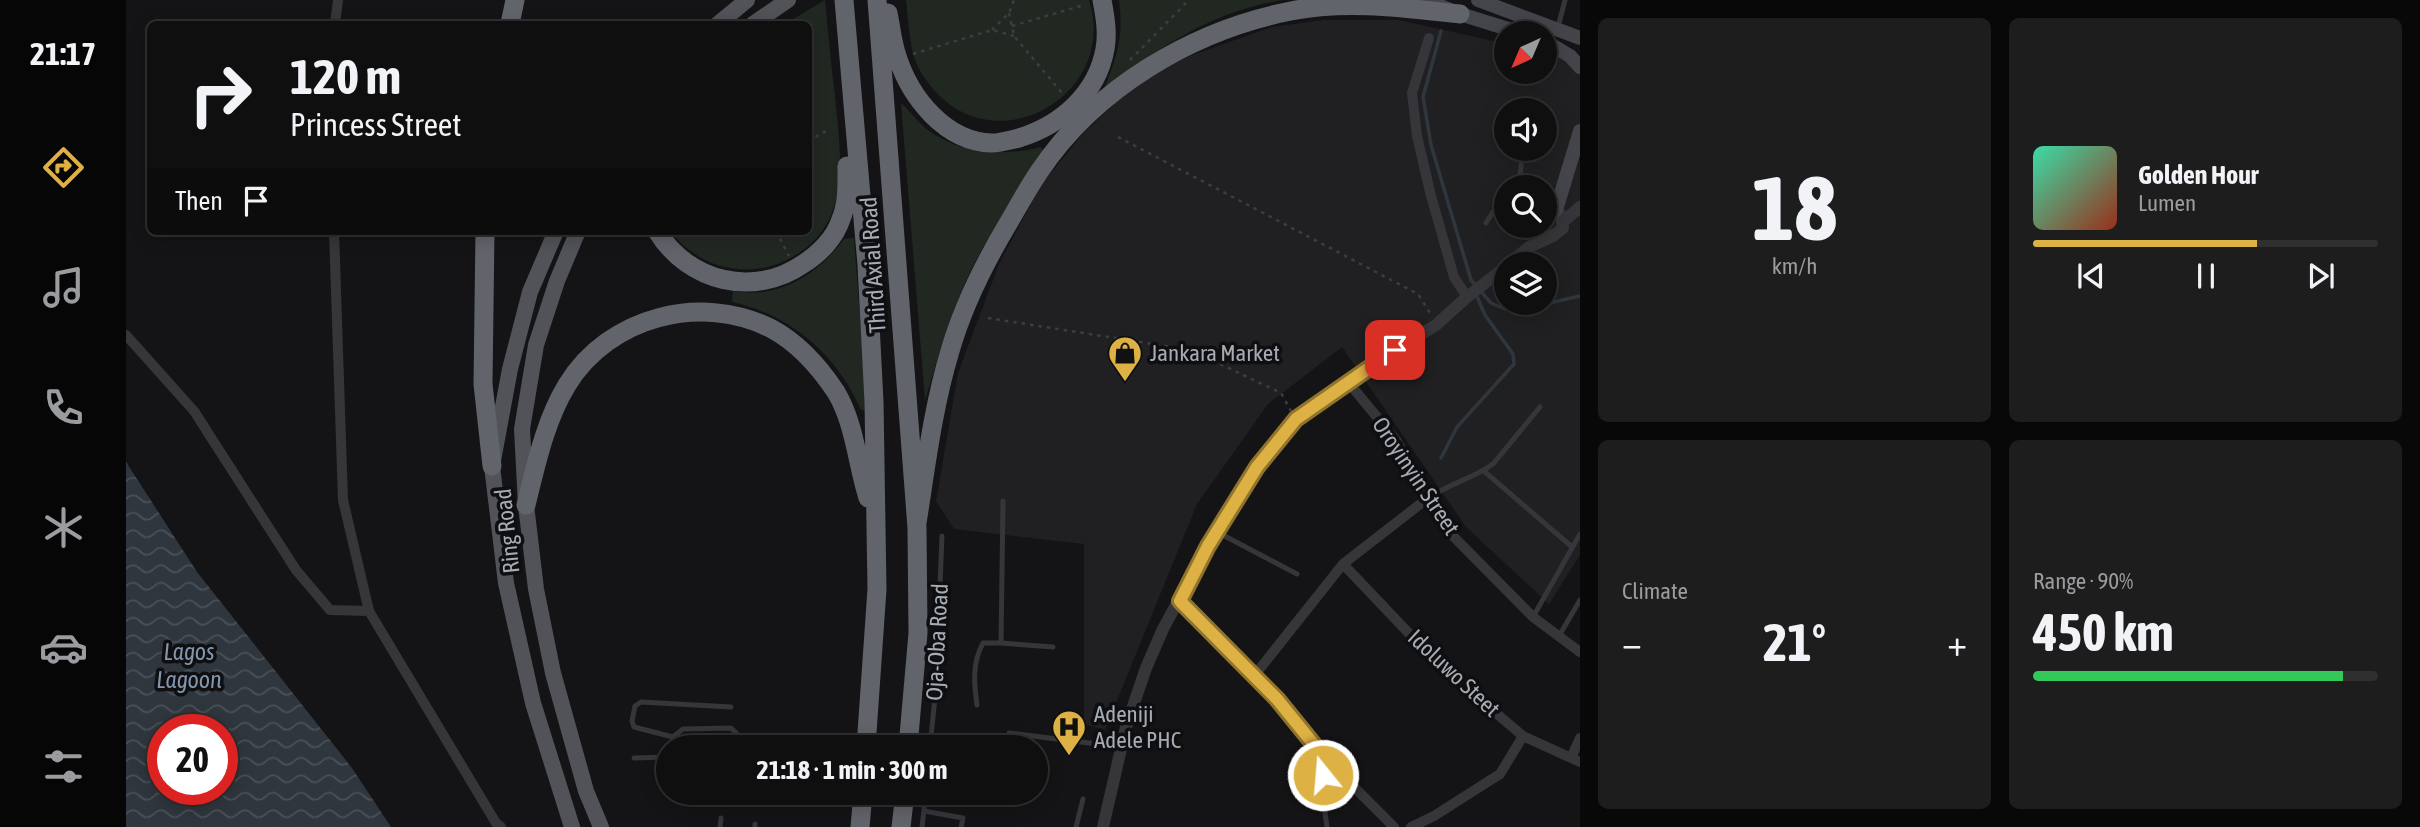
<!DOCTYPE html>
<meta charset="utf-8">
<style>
:root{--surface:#0f0f10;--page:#1d1d1e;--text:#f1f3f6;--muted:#9b9c9f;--line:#2f2f30;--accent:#deb144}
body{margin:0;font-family:"Asap Condensed",sans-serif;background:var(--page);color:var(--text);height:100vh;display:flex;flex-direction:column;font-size:26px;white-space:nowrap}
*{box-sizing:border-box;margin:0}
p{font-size:23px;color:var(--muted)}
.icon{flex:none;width:38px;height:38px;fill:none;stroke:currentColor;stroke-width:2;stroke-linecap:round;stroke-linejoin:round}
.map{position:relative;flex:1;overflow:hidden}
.side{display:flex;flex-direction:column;gap:18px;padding:18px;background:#080809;width:840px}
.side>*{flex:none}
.top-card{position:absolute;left:21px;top:21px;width:665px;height:214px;border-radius:10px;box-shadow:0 4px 18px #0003,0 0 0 2px var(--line);background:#0f0f10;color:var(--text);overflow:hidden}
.needle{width:46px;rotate:224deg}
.buttons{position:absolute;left:1368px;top:21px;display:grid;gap:14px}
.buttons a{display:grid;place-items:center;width:63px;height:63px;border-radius:50%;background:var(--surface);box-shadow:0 4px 18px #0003,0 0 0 2px var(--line);font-size:35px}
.speed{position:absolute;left:21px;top:714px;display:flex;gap:14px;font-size:35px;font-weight:700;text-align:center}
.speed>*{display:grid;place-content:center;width:91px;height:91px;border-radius:50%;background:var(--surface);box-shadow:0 4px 18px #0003,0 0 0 2px var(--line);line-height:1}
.speed .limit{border:10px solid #d22;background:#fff;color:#111}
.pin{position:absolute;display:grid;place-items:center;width:60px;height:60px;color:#fff;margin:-30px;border-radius:14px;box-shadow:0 4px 10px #0006}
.me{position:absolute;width:77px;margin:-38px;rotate:343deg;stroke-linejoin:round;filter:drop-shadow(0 0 5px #0008)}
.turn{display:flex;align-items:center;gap:24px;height:147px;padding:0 28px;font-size:32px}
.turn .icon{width:91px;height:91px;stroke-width:2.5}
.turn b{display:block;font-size:49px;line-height:60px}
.then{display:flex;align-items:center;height:66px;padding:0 28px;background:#0003;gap:14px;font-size:26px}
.big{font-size:52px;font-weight:700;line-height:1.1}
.side .tile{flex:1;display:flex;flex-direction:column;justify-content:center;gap:10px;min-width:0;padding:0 24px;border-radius:10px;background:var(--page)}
.side .dial{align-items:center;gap:0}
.dial b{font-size:91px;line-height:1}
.song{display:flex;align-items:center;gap:21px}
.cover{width:84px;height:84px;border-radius:10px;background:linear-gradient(135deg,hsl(160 70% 55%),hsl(10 70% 35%))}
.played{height:7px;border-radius:4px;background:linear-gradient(90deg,var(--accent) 65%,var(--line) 65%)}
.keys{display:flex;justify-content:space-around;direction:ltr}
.heat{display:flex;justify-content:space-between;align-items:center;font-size:38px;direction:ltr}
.charge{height:10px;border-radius:5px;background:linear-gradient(90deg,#34c759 90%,var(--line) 0)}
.side .tiles{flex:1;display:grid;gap:18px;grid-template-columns:repeat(2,1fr)}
.trip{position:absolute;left:530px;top:735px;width:392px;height:70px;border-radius:35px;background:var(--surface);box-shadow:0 4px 18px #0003,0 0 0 2px var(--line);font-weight:700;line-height:70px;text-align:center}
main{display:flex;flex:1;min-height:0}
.dock{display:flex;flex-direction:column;width:126px;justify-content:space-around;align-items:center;background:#060606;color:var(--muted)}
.dock .icon{width:49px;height:49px}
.dock .on{color:var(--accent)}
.dock b{font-size:32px;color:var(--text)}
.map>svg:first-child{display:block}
</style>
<main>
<nav class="dock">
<b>21:17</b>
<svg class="icon on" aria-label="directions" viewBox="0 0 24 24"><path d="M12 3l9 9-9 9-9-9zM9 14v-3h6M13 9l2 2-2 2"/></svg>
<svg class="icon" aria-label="music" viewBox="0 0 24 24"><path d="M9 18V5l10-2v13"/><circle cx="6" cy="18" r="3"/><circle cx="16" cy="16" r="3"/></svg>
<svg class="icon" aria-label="phone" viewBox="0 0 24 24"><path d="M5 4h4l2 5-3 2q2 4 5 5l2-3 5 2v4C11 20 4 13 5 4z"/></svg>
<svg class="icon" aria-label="climate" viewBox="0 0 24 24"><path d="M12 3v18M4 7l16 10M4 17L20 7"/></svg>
<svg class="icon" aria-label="car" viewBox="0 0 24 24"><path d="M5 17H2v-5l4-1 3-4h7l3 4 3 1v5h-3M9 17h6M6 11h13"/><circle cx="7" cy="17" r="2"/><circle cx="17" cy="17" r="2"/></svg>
<svg class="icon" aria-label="filters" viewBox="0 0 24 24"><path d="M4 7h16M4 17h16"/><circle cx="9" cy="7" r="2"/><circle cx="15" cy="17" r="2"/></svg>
</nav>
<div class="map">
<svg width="1454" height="827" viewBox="0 0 1454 827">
<defs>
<pattern id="water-waves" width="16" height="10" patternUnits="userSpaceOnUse" patternTransform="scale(1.75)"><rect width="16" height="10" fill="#2f363d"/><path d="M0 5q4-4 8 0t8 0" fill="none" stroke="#4a5057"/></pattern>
</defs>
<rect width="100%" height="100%" fill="#141416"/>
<path fill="#202022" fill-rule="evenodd" d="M1198,20h75l108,24v28h38v-20l35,8v495l-31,49 -83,-77 -124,-180 -74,57 -71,100 -92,226 -21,-6v-180l-130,-15 -18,-28 22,-128 41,-109 42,-79 41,-50 34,-33 42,-31 37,-17 77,-27zM1381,110h38v39h-38zM1381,187h38v39h-38zM1381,264h38v39h-38z"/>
<path fill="#212822" d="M699,0c3,32 6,64 10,96 5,55 18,122 -36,157 -14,9 -29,15 -45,16 -33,3 -64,-12 -84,-38h138v-207h-23z
M780,0h183c30,93 -90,164 -155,90 -9,-10 -18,-24 -21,-37 -4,-17 -5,-36 -7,-53z
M993,0h165c-70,10 -127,48 -181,91 14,-33 21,-55 16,-91z
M775,103c8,7 15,17 23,24 33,27 77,30 117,20l3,7c-26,37 -52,74 -72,114 -21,41 -33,88 -47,132z
M728,238l13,172h-6c-24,-55 -70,-95 -129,-108l1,-11c47,8 84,-16 111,-52z"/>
<path fill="url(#water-waves)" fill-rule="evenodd" d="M0,462l71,110 155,196 39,59h-265zM37,730h59v59h-59z"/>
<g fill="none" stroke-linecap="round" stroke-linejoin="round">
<path stroke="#2f363d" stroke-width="3.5" d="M1315,31l-18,66 8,48 40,135 20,23 14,6 15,1 60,-14
M1315,458l16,-31 57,-63 -1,-10 -28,-39 -9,-21"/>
<path stroke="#3c3d41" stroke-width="2.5" stroke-dasharray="3.5 5" stroke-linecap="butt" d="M883,13l5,23 49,58
M886,26l72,-21
M866,30l17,-17 5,-13
M787,54l79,-24 22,6
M1004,60l59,-60
M992,137l300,157 12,19
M682,141l20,-11
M650,231l13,25
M862,318l203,32 90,43 10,18"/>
<path stroke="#36363a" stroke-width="5" d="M1432,27l7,-27
M1407,110l2,-8
M1396,187l-3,-3 4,-35
M1360,223l21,-33
M1358,471l88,76
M1302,498c21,-14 46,-20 65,-34l47,-57
M877,501l-2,142 52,4
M1091,532l80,42
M1407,617l47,-83
M1433,636l21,-36
M851,705c-3,-22 -5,-42 6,-62h18
M883,733l112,14
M547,737l-39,-10 -2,-6 3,-15 6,-4 90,5
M546,747l1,-10 10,-8 48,-1 9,9v10
M804,747l6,-60 6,-151
M1198,757l-2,35 5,35
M508,758l34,-1
M798,811l39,7 -2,9
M594,827l1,-9
M629,827v-3
M796,827l4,-34
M950,827l7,-28"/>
<path stroke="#36363a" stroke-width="10" d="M209,24l3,-24
M1303,38l-17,55 5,43 14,60 23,81 13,20
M208,231l9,269 26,111 127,212 5,4
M0,335l68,76 102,159 34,40 39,1
M1222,382l48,58 51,90 86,87 47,35
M1217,564l96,101 84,71 57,26
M1054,601l97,98 47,58 70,70
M1128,676l89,-112 85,-66
M1445,758l9,-20
M1285,827l23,-11 66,-42 23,-38"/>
<path stroke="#36363a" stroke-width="12" d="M1438,221l16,-14
M1412,226l8,9 7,1 10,-8 -2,-13 -5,-5h-11
M1383,264l20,-17 24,-11
M977,827l23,-100 20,-59 17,-39 45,-83 49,-79 39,-47 79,-57 61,-38 31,-28 40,-31"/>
<path stroke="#44454a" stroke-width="14" d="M1300,0l34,14 61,19
M1352,0l102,38
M1419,41l25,15 10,11
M1430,210l24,-79"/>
<path stroke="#525359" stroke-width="16" d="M592,24l29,-24
M627,24l35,-24
M430,231l-26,61 -20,77 -18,97 14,117 27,120 39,124
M452,231l-21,50 -21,64 -14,84 4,76 10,84 17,84 33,118 15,36"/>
<path stroke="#62646b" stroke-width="19" d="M718,0l23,265 7,137 3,187 -11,158
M751,0l40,528 1,105 -10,114
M762,13c3,14 4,29 9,43 13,41 48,86 95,87 9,0 18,-3 27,-5
M384,24l5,-24
M359,231l-2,153 9,82
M531,231c31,51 97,67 146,33 16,-10 32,-26 38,-45 7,-16 6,-36 6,-53
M400,505c10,-40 19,-84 41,-120 42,-69 135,-92 205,-56 26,14 48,39 64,63 19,32 21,71 32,106
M791,523c9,-57 16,-116 33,-172 13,-45 35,-89 59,-129 10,-17 19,-34 30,-50 56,-84 154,-142 252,-161 56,-11 113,-3 169,3
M734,827l3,-34
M775,827l4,-34"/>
<path stroke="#62646b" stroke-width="19" d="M893,138c42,-13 78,-44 86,-89 3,-16 0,-33 -3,-49"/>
</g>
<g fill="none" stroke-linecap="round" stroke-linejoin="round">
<g stroke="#90732c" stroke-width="18">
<path id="route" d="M1197,775l1,-18 -47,-58 -97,-98 28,-55 49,-79 39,-48 99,-69"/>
</g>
<use href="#route" stroke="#deb144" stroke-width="12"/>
</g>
<defs>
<g id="shop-pin" transform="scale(1.75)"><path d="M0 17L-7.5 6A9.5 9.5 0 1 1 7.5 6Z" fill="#deb144" stroke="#0f0f11"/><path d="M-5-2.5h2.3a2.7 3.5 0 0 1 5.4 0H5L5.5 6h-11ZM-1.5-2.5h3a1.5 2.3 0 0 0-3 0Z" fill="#111"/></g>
<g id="hospital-pin" transform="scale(1.75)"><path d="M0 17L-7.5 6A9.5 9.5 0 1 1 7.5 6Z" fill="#deb144" stroke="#0f0f11"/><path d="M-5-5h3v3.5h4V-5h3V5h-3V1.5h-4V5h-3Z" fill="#111"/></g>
</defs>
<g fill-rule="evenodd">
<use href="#shop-pin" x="999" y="353"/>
<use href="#hospital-pin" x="943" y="727"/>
</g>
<g text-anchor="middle" stroke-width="7" stroke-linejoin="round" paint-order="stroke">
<g font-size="23" fill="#a7abb4" stroke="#0f0f11">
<text transform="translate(747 265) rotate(-94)" y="8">Third Axial Road</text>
<text transform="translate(1290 476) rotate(56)" y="8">Oroyinyin Street</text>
<text transform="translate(381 531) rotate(-96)" y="8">Ring Road</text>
<text transform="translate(811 642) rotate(-87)" y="8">Oja-Oba Road</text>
<text transform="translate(1328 673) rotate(43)" y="8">Idoluwo Steet</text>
</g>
<g font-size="23" fill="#a7abb4" stroke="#0f0f11" text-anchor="start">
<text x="1024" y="361">Jankara Market</text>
<text x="968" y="722">Adeniji<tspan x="968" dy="26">Adele PHC</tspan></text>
</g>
<g font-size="24" font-style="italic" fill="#8296ac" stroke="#0f0f11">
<text x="63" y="660">Lagos<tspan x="63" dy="28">Lagoon</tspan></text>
</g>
</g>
</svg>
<div class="buttons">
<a><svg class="needle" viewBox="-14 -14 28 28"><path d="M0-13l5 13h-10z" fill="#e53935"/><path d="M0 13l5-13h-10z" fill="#9b9c9f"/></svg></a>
<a><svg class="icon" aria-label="sound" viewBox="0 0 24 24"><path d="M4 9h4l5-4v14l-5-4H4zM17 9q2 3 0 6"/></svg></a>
<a><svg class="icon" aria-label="search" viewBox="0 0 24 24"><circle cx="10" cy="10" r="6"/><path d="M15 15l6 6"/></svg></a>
<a><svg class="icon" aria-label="layers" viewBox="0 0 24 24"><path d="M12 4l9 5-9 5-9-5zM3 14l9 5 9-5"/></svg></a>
</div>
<div class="speed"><div class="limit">20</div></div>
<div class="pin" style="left:1269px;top:350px;background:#d93025"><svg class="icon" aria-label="arrive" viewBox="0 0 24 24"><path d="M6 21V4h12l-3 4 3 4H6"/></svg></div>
<svg class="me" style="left:1197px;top:775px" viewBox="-20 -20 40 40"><circle r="17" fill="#deb144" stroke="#fff" stroke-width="3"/><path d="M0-11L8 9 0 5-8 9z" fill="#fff"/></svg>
<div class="trip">21:18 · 1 min · 300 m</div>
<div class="top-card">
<div class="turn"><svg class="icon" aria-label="right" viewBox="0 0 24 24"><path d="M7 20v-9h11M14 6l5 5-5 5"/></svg><div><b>120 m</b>Princess Street</div></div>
<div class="then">Then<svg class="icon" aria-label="arrive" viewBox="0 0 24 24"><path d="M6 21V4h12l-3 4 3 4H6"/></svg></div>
</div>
</div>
<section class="side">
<div class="tiles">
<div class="tile dial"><b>18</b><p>km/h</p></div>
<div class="tile">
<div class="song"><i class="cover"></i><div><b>Golden Hour</b><p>Lumen</p></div></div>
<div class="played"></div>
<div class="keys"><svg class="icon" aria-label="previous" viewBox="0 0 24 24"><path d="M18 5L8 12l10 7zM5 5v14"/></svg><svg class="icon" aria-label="pause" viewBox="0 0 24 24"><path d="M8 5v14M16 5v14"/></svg><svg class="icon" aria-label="next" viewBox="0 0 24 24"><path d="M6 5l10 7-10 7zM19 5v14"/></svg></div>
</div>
<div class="tile"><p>Climate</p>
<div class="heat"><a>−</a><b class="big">21°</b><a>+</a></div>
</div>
<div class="tile"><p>Range · 90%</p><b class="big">450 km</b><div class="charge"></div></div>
</div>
</section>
</main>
